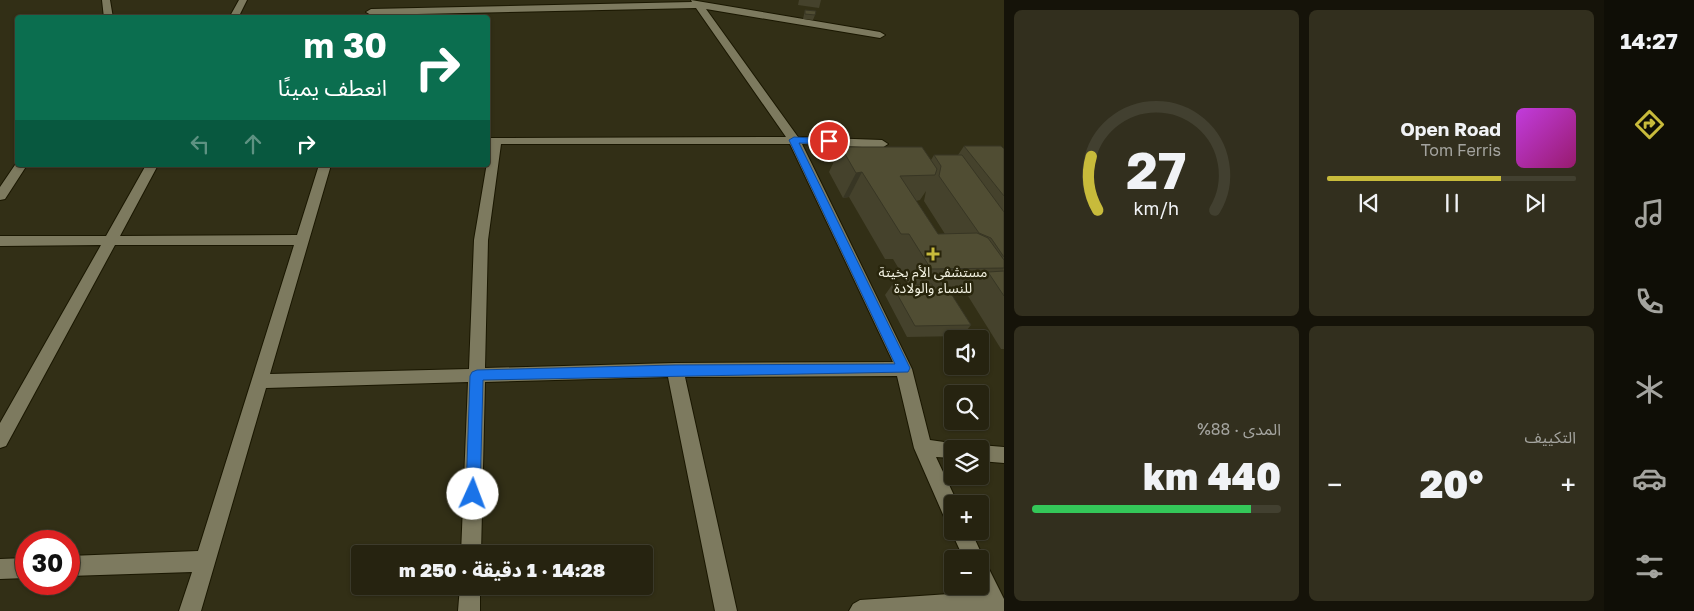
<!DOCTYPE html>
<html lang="ar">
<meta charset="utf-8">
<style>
:root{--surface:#262310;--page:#322f1e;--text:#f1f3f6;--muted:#a4a49f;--line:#424030;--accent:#c8bb3b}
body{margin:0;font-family:"Golos Text","Noto Sans Arabic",sans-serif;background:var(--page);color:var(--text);direction:rtl;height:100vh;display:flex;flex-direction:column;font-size:19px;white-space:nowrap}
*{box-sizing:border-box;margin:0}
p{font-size:16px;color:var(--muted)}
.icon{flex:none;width:28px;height:28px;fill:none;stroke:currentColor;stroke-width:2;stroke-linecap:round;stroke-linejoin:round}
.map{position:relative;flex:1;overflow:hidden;direction:ltr}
.side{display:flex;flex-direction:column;gap:10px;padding:10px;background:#151309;width:600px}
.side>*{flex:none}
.top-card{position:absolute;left:15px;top:15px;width:475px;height:152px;border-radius:5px;box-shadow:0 1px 4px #0004,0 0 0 1px var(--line);direction:rtl;background:#0b6e4f;color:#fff;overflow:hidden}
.buttons{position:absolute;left:944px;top:330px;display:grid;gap:10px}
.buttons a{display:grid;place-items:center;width:45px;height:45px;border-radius:5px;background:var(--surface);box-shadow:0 1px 4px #0004,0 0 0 1px var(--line);font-size:25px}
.speed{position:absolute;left:15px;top:530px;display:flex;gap:10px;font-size:25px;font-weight:700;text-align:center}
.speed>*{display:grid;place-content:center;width:65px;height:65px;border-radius:50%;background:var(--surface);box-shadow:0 1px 4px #0004,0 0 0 1px var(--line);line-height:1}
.speed .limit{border:8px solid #d22;background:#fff;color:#111}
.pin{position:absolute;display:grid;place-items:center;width:42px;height:42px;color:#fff;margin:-21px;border:2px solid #fff;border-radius:50%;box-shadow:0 1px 5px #0007}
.me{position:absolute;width:55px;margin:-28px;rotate:2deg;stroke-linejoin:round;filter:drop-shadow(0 0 4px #0008)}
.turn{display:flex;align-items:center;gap:18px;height:105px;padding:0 20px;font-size:22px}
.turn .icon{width:65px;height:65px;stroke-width:2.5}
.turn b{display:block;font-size:35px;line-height:42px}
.lanes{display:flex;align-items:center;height:48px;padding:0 20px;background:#0003;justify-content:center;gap:25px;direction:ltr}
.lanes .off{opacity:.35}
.big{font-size:38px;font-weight:800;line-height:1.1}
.side .widget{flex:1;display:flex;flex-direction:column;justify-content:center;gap:8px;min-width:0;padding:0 18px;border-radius:8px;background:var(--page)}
.side .dial{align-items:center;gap:0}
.dial svg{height:130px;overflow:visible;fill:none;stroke:var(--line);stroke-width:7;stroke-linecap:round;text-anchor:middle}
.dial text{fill:var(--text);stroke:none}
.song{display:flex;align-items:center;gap:15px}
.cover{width:60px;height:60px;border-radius:8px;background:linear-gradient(135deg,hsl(290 70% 55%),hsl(320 70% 35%))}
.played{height:5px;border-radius:2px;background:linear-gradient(90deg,var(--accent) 70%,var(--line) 70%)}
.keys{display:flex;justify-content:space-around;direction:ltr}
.heat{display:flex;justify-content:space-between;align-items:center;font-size:28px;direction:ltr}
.charge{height:8px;border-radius:4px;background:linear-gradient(90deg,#34c759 88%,var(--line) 0)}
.side .tiles{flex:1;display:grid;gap:10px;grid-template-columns:repeat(2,1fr)}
.trip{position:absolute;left:351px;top:545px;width:302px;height:50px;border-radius:5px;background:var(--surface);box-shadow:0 1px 4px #0004,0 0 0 1px var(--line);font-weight:800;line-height:50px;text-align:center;direction:rtl}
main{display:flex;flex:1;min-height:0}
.menu{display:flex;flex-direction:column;width:90px;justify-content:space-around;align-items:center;background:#0f0e06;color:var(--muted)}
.menu .icon{width:35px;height:35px}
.menu .current{color:var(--accent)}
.menu b{font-size:22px;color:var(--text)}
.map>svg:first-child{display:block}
</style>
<main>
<nav class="menu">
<b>14:27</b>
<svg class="icon current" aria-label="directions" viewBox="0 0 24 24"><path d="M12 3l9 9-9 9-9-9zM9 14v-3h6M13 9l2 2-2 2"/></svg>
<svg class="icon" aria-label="music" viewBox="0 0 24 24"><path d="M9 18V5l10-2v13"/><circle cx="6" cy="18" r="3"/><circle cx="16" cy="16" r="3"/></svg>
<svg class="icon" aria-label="phone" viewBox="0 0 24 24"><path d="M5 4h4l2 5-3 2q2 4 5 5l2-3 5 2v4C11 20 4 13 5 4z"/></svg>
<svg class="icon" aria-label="climate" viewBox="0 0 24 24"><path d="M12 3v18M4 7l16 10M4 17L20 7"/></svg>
<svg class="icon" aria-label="car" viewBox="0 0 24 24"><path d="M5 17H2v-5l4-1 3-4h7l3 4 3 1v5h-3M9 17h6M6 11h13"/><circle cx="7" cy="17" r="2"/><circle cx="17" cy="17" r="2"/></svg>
<svg class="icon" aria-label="filters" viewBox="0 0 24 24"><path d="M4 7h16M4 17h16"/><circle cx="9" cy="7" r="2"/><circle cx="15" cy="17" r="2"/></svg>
</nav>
<section class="side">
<div class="tiles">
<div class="widget">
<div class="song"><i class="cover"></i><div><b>Open Road</b><p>Tom Ferris</p></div></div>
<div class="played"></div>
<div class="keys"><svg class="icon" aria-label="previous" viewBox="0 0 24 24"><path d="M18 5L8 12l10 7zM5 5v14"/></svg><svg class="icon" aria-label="pause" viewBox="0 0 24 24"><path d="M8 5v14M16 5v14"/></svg><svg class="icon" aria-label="next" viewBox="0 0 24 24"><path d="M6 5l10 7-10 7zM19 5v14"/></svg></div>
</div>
<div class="widget dial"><svg viewBox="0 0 100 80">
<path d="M14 69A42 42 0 1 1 86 69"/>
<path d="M14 69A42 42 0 0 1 10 36" stroke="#c8bb3b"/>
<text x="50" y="56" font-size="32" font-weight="700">27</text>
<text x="50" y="72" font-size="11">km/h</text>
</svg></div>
<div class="widget"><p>التكييف</p>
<div class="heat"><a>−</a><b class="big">20°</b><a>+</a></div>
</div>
<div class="widget"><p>المدى · 88%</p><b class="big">440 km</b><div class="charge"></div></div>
</div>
</section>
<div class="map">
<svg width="1004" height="611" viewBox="0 0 1004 611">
<rect width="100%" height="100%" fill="#322f16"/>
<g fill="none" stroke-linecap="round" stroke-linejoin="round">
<g stroke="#1a1701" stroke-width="2">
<path id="minor" d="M102,0h8l3,18h-9z
M239,0h8l-9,18h-9z
M691,0l189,32 5,3 -5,3 -174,-29 92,128 84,3 6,4 -6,4 -80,-4 110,225 18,71 28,4 2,5h-8v9l-16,-1 22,47h-6v17l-7,-2 -31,-71 -17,-72 -212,1 52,234h-22l-47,-234 -183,5 -4,172h-20l7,-172 -202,6 -65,223h-22l13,-39 -123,4v-20l129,-5 96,-306h-179l-109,201 -6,2v-25l101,-178 -101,1v-10h106l40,-71h12l-38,71 177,-1 22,-70h12l-61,209 199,-5 5,-129 16,-95 -2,-1v-6l298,-1 -90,-129 -325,7 -5,-3 5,-3 321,-7zM501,144h289l103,218 -218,1 -190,5 3,-128z
M17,162l1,3h9l-22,34 -5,1v-13z
M980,445l24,2v16l-24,-2v-12h-7z
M952,528v3h19l13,28 -2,4 5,2 17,34v12h-155l4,-7 7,-4 119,-8 -3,-6h4v-27h-16l-13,-28z
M26,558v20l-26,1v-20z
M460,586h20v25h-22z"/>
</g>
<use href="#minor" fill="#7d7a5f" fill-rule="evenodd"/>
</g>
<path fill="#45422c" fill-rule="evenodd" d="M799,0h22l-2,8 -21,-3z
M805,10l10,5 -2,5 -10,-1z
M964,146l40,3v200h-3l-33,-53 2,-3 -19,1 20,31 -9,11 -55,1 -22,-42 7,-10 16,-1 -15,-25h-8l-36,-62 -6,1 -14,-26 12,-25 90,13 3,-5h24zM926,191l-2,10 21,33h-7l-22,-33 4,-1z"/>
<path fill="#383624" d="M862,172l-13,25 -6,1 13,-25z"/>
<path fill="#504d33" stroke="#383624" d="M805,10l11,1 -1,4 -10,-1z
M964,146h37l3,3v47z
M841,147h81l15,22 -2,6 -35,1 38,58 39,-1 11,5 16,22v8l-73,1 -22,-35h-8l-39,-62 -6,1z
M934,155h28l42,57v45l-13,-19 -12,-5 -40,-57 2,-10z
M1004,271v25l-16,-24z
M932,284l2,8h16l21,33 -56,1 -23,-41z"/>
<path fill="#1a73e8" stroke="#114b97" d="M794,137l35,2 4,2 -4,3 -30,-1 111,225 -2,4 -425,8 -3,114 -2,5 -5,2 -5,-2 -2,-5 4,-118 2,-4 5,-2 198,-5 220,-1 -106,-224z"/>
<path fill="#c8bb3b" stroke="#28250c" stroke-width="2" d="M930.5 246.5h5v5h5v5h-5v5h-5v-5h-5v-5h5z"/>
<g text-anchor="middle" stroke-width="5" stroke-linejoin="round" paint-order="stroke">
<g font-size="14" fill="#f3f2e2" stroke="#28250c">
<text x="933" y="277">مستشفى الأم بخيتة<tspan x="933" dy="16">للنساء والولادة</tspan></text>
</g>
</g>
</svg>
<div class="buttons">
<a><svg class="icon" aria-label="sound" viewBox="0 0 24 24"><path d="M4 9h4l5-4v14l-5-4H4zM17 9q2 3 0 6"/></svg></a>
<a><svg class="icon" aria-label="search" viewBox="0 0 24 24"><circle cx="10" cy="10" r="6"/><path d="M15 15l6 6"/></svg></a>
<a><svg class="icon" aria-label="layers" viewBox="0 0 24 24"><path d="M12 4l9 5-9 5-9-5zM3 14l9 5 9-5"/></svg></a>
<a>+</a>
<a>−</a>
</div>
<div class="speed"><div class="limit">30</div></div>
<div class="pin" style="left:829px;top:141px;background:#d93025"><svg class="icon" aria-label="arrive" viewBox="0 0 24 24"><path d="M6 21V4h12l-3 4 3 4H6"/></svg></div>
<svg class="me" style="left:473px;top:494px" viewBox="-20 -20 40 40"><circle r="19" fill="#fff"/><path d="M0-13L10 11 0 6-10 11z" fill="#1a73e8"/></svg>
<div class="trip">14:28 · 1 دقيقة · 250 m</div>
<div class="top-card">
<div class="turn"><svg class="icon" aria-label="right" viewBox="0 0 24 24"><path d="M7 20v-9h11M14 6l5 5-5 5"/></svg><div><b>30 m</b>انعطف يمينًا</div></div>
<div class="lanes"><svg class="icon off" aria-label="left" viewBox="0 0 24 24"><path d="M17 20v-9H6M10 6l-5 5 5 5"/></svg><svg class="icon off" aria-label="ahead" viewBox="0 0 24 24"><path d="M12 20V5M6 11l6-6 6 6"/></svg><svg class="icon" aria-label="right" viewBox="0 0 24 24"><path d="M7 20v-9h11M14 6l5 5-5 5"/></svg></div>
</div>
</div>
</main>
